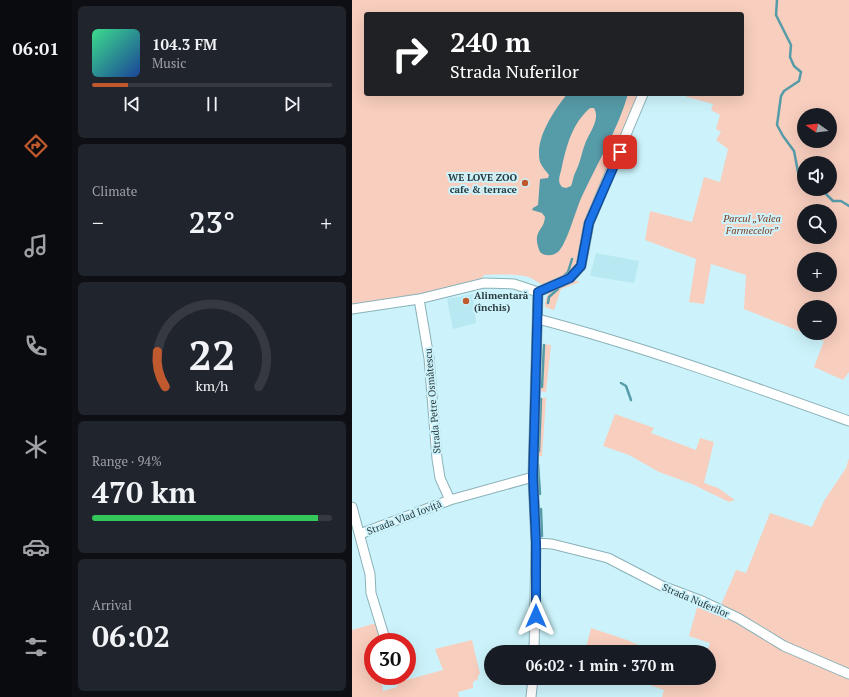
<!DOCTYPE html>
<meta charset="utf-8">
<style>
:root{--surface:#171b24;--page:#20242c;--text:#f1f3f6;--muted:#9ea1a6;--line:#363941;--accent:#c0592e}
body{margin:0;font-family:"PT Serif",serif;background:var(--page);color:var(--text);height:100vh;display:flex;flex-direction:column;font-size:15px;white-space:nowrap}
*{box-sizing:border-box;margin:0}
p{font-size:13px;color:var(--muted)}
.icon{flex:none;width:22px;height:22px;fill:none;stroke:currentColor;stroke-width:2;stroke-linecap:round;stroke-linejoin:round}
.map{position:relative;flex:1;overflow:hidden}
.panel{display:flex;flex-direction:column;gap:6px;padding:6px;background:#0d0f14;width:280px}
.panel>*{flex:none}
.hud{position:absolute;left:12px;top:12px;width:380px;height:84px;border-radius:4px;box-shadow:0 4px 16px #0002;background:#202124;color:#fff;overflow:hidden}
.needle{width:26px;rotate:284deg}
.tools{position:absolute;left:445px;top:108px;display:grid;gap:8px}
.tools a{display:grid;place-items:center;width:40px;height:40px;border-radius:50%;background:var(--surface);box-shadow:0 4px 16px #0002;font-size:20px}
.speed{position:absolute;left:12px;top:633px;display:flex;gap:8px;font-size:20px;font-weight:700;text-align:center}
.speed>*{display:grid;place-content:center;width:52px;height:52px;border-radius:50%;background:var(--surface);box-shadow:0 4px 16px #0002;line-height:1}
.speed .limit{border:6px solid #d22;background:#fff;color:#111}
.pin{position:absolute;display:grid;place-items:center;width:34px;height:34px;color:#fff;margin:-17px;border-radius:8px;box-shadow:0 2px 6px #0006}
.me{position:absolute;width:44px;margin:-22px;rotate:0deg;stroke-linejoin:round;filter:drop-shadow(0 0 3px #0008)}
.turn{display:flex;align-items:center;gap:14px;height:84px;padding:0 20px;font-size:18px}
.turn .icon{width:52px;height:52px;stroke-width:2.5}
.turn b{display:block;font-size:28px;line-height:34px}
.big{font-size:30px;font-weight:800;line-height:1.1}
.panel .widget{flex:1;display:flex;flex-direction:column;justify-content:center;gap:6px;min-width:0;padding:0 14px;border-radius:6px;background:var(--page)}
.panel .dial{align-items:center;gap:0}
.dial svg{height:104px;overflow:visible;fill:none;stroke:var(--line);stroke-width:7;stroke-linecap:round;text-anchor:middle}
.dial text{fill:var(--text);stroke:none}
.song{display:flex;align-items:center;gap:12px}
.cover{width:48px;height:48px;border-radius:6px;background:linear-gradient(135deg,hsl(150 70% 55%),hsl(220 70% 35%))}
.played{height:4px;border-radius:2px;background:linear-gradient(90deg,var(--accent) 15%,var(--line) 15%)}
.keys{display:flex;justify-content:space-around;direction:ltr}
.heat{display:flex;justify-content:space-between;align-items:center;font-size:22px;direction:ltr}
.charge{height:6px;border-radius:3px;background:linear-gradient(90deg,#34c759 94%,var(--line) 0)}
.trip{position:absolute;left:132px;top:645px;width:232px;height:40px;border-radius:20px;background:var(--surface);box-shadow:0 4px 16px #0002;font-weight:800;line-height:40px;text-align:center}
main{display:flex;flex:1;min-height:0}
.tabs{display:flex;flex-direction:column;width:72px;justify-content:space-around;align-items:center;background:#090b0e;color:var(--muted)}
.tabs .icon{width:28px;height:28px}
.tabs .active{color:var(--accent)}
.tabs b{font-size:18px;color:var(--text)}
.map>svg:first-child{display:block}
</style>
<main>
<nav class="tabs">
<b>06:01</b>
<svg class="icon active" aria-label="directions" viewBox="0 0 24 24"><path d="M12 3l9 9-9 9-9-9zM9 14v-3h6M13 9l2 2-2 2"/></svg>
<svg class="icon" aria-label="music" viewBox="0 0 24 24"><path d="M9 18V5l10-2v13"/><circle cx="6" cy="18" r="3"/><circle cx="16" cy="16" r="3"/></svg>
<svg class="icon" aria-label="phone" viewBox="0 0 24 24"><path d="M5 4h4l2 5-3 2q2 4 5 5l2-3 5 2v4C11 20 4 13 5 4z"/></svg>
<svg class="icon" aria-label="climate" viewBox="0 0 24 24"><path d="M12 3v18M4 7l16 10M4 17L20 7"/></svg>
<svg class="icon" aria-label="car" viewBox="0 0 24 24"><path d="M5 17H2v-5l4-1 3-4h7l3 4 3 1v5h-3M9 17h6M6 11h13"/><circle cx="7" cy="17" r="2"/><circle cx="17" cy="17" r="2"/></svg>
<svg class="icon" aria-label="filters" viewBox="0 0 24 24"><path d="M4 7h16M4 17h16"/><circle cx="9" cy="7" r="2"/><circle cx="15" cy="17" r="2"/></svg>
</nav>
<section class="panel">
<div class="widget">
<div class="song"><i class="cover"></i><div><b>104.3 FM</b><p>Music</p></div></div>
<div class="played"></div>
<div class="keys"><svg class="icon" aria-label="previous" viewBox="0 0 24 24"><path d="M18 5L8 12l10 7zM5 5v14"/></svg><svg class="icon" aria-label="pause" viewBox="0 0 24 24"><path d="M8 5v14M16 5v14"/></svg><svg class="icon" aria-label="next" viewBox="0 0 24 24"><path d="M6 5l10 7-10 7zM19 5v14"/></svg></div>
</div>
<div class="widget"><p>Climate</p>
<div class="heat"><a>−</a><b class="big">23°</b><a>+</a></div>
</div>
<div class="widget dial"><svg viewBox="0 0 100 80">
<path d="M14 69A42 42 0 1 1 86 69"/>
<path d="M14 69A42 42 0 0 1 8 42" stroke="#c0592e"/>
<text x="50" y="56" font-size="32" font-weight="700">22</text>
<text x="50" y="72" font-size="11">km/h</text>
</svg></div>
<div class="widget"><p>Range · 94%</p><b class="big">470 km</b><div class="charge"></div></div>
<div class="widget"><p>Arrival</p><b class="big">06:02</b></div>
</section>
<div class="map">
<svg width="497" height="697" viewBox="0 0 497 697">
<rect width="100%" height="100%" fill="#ccf3fb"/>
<path fill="#b8e8f2" d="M244,253l43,8 -5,22 -44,-7z
M121,294l3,29 -23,6 -6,-30z"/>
<path fill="#f8cebe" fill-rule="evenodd" d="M0,0h497v372l-6,8 -29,-13 10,-26 -80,-32 2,-34 -35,-11 -7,40 -15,-2 7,-43 -51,-19 5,-29 42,11 12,-45 16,5 8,-33 -12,-9 5,-8 -5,-3 4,-14 -9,-5 2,-6 -26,-7 -4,-3h59v-80h-376v80h275l-63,169c-7,10 -23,25 -36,21 -5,-1 -9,-6 -14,-7 -10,-3 -34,-3 -44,-2l-2,3 -77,21 -53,5zM452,115h26v26h-26zM452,163h26v26h-26zM452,211h26v26h-26zM452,259h26v26h-26zM452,307h26v26h-26z
M221,280l7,2 -19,7 -7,21 -9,-3c-1,-18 15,-22 28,-27z
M191,344l8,1 -5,47 -6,-1z
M188,398h6l-4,58h-5z
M263,414l39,14 -3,5 45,17 4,-12 14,4 -10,41 14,5 17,12 -6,2 -37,-18 -33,-12 -30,-17 -26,-9z
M497,458v239h-187l2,-7 -33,-12h78v-26h-2l3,-9 -21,-7 11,-39 21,8 15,-35 10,3 24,-60 42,14 12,-26 22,-33z
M24,623l6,19h-9v34h19l1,5 -11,3 1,7 14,-4v-6l5,-2 1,2 40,-11 -8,-21 37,-9 8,34 -2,1v4l-5,3v6l-15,4 1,5h-107v-67z
M239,628l36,12 28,12h-70z"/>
<path fill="#569ba8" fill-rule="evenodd" d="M215,94h61c-10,35 -30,68 -45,100 -7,14 -15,47 -24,57 -5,5 -14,6 -19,1 -9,-22 4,-20 5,-35l-3,-4 -10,-3 1,-2 5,-3 2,-26 8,-1 1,-3c-3,-4 -7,-8 -9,-13 -6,-23 14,-51 27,-68zM238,108h4c7,12 -6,26 -9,36 -4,11 -4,16 -9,27 -3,5 -3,11 -5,15l-5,2 -4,-1c-6,-6 -1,-13 0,-21 5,-21 10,-42 28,-58z"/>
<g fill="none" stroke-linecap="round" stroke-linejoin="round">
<path stroke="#569ba8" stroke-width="2.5" d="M425,0l-1,15 15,30 -1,12 4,9 7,6 -2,9 -15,10 -3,5 -4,29 6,11 11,15 5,26 5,3
M469,189l12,12h8l8,5
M212,276l4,-4 4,-13
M196,303l1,-6 9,-8
M269,383l5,3 5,14
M190,387l2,-42
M187,451l2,-52
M186,464l2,30
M189,509l1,27"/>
<g stroke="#8bb1b8" stroke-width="11">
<path id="minor" d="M186,292l32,-14 11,-12 8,-43 54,-129
M67,299l10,59 8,101 3,19 10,22
M0,309l67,-10 65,-16 30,1 24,8
M186,319c106,28 208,65 311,102
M0,507l18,67 1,19 15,49
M8,534l90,-34 83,-23
M184,543l16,1 56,14 54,28 40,15 36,17 46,28 65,28
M182,652l2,-109 -3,-66 5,-185
M45,676v2
M179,697l2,-19"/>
</g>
<use href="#minor" stroke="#fff" stroke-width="9"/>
</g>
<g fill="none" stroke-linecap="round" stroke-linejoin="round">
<g stroke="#114b97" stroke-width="10">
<path id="route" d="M184,616v-73l-3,-66 5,-185 32,-14 11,-12 8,-43 31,-71"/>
</g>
<use href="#route" stroke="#1a73e8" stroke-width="7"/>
</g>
<g fill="#c0592e" stroke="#ccf3fb" stroke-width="1.5">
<circle cx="173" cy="183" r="4"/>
<circle cx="114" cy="301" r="4"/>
</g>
<g text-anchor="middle" stroke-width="4" stroke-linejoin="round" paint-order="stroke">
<g font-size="10" font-weight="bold" fill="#2b3b3e" stroke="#ccf3fb" text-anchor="end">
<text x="165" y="181">WE LOVE ZOO<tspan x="165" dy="12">cafe &amp; terrace</tspan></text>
<text x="122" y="299" text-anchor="start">Alimentară<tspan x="122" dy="12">(închis)</tspan></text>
</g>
<g font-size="10" font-style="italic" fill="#7e3a1e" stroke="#ccf3fb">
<text x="400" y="222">Parcul „Valea<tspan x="400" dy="12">Farmecelor”</tspan></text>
</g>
<g font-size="10" fill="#2b3b3e" stroke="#ccf3fb">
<text transform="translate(80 401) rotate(-95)" y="4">Strada Petre Osmătescu</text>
<text transform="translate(52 517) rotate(-21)" y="4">Strada Vlad Ioviță</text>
<text transform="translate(344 600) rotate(23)" y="4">Strada Nuferilor</text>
</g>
</g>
</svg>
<div class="tools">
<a><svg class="needle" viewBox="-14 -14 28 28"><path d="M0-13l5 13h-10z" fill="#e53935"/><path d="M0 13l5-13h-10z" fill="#9ea1a6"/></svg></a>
<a><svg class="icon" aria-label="sound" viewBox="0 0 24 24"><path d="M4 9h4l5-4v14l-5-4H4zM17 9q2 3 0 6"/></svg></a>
<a><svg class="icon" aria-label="search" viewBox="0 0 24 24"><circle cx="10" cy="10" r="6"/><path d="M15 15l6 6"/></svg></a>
<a>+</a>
<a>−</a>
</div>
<div class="speed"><div class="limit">30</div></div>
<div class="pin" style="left:268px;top:152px;background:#d93025"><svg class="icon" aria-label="arrive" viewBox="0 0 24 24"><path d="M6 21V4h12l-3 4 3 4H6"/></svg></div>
<svg class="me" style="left:184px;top:616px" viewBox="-20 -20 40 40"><path d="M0-17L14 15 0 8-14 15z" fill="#1a73e8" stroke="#fff" stroke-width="4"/></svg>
<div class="trip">06:02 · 1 min · 370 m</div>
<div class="hud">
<div class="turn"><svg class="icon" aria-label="right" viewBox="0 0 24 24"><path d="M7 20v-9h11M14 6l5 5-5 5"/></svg><div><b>240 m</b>Strada Nuferilor</div></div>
</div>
</div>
</main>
